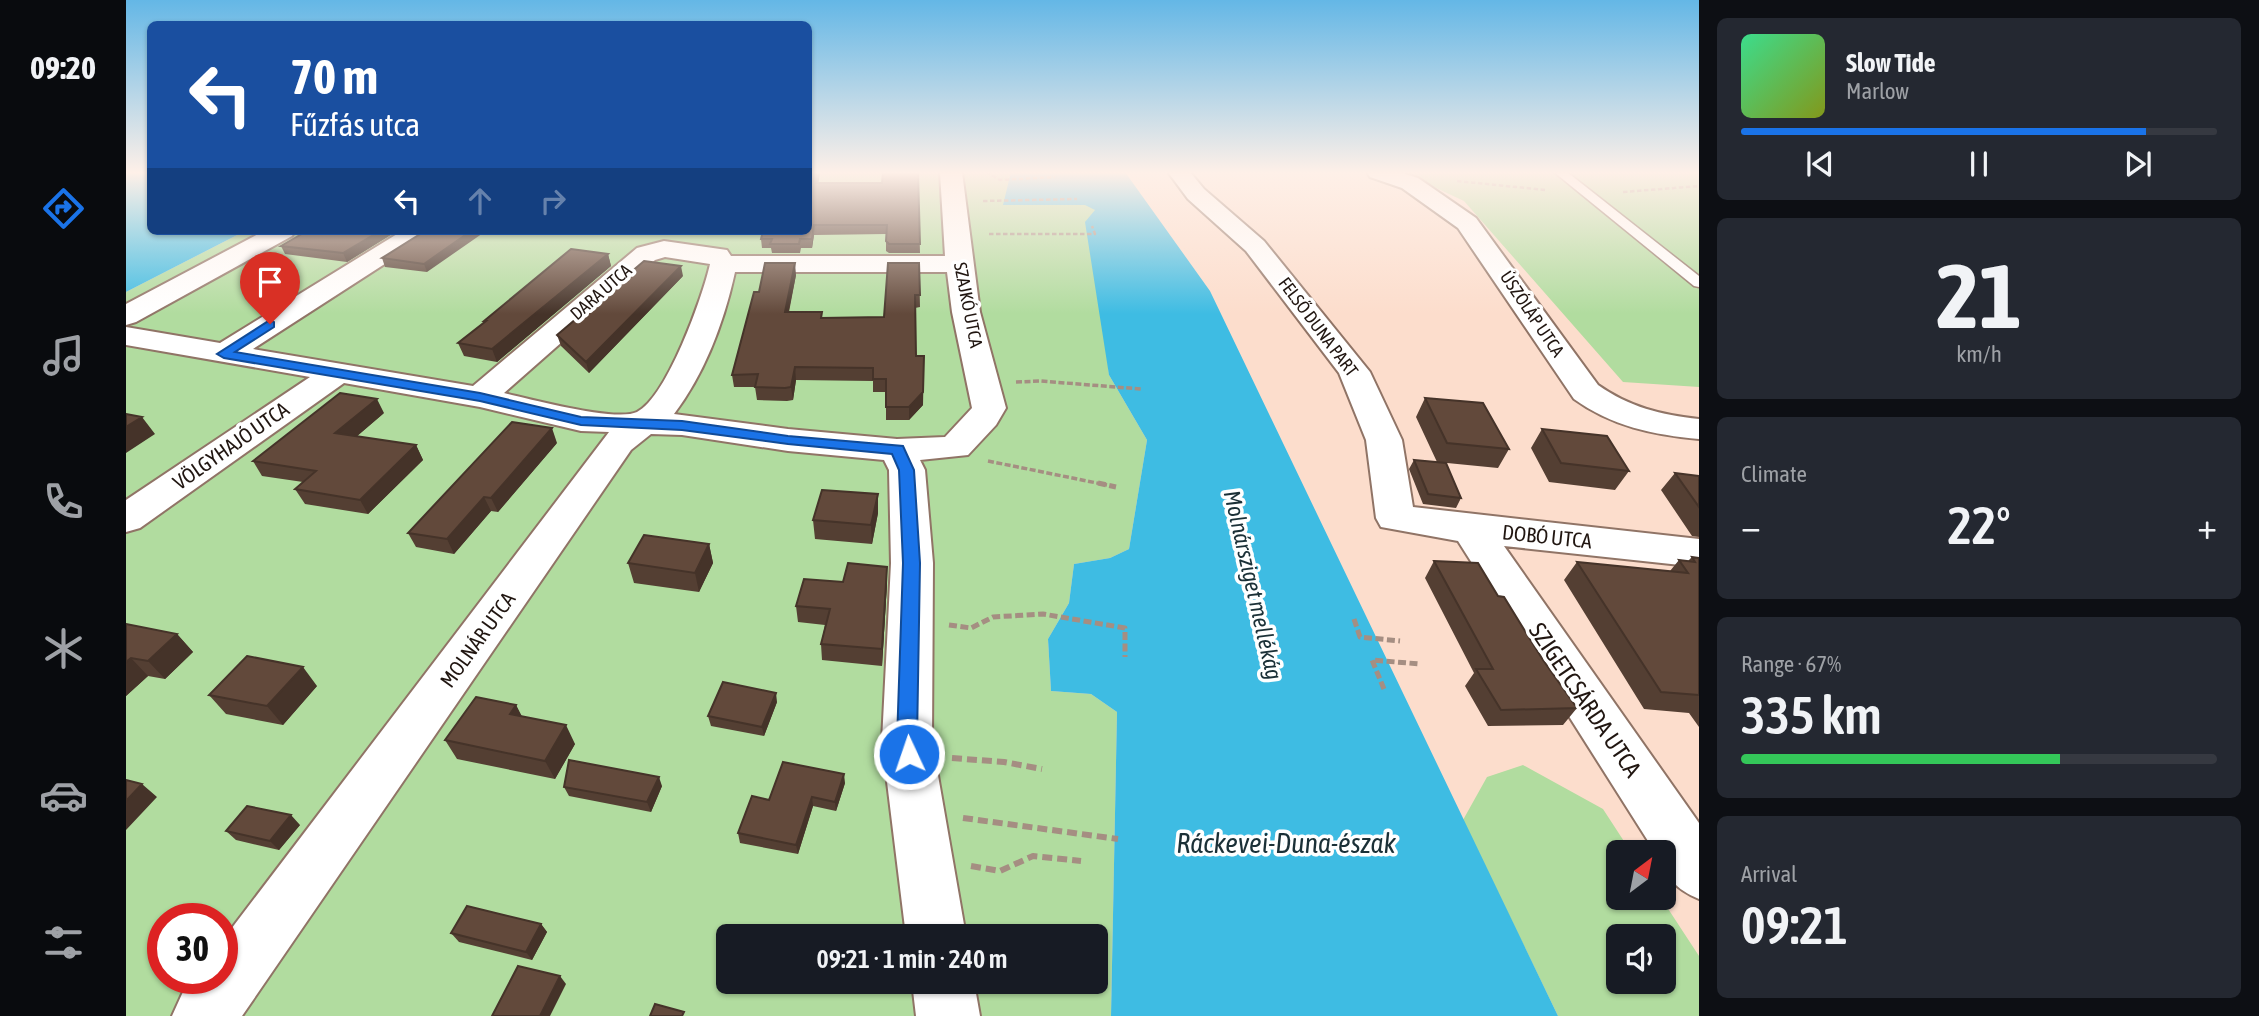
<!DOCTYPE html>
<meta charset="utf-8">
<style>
:root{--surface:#171b24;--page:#242831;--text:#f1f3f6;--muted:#9ea1a6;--line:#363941;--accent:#1a73e8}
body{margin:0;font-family:"Asap Condensed",sans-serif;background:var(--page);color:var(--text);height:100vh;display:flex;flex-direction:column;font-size:26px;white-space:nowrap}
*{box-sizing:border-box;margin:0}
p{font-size:23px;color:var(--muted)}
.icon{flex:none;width:38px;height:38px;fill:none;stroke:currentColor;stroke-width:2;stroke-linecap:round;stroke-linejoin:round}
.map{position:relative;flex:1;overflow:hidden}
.details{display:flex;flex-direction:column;gap:18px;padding:18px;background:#0d0f14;width:560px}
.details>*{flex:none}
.guide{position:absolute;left:21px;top:21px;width:665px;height:214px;border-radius:10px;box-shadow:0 2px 5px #0004;background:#1a4fa0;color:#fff;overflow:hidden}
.needle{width:46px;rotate:32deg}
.controls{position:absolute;left:1480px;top:840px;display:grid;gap:14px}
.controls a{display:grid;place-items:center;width:70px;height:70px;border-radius:10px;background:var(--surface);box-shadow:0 2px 5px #0004;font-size:35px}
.speed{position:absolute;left:21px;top:903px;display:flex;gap:14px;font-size:35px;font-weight:700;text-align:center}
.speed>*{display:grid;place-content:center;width:91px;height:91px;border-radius:50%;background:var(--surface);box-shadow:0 2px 5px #0004;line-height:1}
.speed .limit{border:10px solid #d22;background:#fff;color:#111}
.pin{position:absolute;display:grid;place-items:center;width:60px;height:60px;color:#fff;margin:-72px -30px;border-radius:50% 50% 50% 0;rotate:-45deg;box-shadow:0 0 7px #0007}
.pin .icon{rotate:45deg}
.me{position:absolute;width:77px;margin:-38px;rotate:357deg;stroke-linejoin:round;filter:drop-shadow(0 0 5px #0008)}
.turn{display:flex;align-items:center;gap:24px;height:147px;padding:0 28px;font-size:32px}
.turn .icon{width:91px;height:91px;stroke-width:2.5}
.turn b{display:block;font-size:49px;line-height:60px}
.lanes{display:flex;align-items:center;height:66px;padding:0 28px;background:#0003;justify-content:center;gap:35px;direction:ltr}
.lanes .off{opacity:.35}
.big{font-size:52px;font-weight:600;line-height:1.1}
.details .tile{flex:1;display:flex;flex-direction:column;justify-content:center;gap:10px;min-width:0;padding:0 24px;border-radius:10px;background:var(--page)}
.details .dial{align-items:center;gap:0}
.dial b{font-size:91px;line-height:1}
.song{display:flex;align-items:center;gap:21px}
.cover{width:84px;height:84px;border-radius:10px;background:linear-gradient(135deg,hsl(150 70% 55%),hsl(70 70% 35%))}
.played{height:7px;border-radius:4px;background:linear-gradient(90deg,var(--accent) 85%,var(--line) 85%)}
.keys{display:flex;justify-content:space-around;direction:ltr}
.heat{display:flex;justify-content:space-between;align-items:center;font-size:38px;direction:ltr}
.charge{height:10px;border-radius:5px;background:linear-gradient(90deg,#34c759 67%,var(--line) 0)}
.trip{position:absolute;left:590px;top:924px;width:392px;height:70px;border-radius:10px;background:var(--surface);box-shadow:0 2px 5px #0004;font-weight:600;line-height:70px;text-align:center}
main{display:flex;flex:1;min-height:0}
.tabs{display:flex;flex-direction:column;width:126px;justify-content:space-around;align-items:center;background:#090b0e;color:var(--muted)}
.tabs .icon{width:49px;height:49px}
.tabs .on{color:var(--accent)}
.tabs b{font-size:32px;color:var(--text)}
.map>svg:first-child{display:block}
</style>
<main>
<nav class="tabs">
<b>09:20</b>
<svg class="icon on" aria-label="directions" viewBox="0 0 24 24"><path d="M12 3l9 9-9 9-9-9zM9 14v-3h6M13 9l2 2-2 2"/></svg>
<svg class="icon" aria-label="music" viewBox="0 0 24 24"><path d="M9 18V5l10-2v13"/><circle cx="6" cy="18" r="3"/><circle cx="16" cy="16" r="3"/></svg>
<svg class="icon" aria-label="phone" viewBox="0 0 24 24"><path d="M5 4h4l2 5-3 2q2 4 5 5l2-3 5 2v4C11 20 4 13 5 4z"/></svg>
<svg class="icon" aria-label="climate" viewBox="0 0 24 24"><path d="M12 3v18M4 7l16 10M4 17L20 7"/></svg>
<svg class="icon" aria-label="car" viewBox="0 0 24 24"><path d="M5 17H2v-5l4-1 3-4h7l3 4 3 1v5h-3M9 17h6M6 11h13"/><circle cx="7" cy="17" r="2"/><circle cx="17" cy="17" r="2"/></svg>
<svg class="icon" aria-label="filters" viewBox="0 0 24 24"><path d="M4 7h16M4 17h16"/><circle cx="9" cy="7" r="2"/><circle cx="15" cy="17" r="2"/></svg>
</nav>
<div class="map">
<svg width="1573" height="1016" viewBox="0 0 1573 1016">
<rect width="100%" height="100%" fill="#fcddcc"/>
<path fill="#b1dc9f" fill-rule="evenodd" d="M683,172h255l32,39 13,164 38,65 -18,109 -19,9 -36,6 -5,39 -21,36 3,52 40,3 26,18 -6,304h-985v-724l119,-61h563zM37,919h59v59h-59zM602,936h368v46h-368z
M1276,172h297v215l-76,-5 -159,-181z
M1397,765l80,44 28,43h-12v46h42l38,58v60h-141l-95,-196 24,-43zM1538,936v46h-45v-46z"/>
<path fill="#3ebce3" d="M0,172h24v59h95l-119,61z
M885,172h114l85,119 348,725h-447l6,-304 -26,-18 -40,-3 -3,-52 21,-36 5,-39 36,-6 19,-9 18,-109 -38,-65 -24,-153 10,-12 -10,-5h-82z"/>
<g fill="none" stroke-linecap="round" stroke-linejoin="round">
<g stroke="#907466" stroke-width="3">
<path id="service" d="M1428,172h13l132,104v11l-5,-1z"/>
</g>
<g stroke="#907466" stroke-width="4">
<path id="minor" d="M814,172h22l18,140 26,96 -10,17 -28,30 -48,5 5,10 8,93 -1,178 34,195h-60l-24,-195 9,-178 -2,-93 -5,-10 -96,-9 -106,-16 -31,-1 -20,16 -389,566h-70l10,-22 11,-16h29v-37l387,-509 -28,-1 -101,-24 -136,-24 -204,145 -14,4v-32l184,-123 -184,-32v-18l94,16 182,-112h29l-3,5 -175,113 220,37 164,-138 27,-7 63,9 4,6h214zM539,257l45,7c-7,32 -43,133 -73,148 -21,10 -107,-13 -133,-19l151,-133zM609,272h212l5,40 20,96 -27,29 -48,2 -109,-10 -114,-15c31,-41 50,-92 61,-142z
M1042,172h22l14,17 60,52 106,131 32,68 11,67 286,32v28l-195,-21 195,277v76c-23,-10 -35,-21 -35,-47h-9l-197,-311 -77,-14 -5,-9 -10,-78 -27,-67 -93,-122 -58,-52z
M1241,172h32l19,6 58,40 122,167c31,22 63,30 101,34v20c-45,-4 -88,-13 -125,-40l-116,-171 -56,-40 -32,-11z
M138,231h31l-3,5 -156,86 -10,3v-21z
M786,982h62l6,34h-64z"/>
</g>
<path stroke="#a58e82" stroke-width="2.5" stroke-dasharray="4.5 2.5" stroke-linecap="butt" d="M860,172l14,8 55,-3
M1331,181l89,9
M1497,192l76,-6
M857,201l94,-2
M863,234h106l-3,-8"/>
<path stroke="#a58e82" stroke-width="3.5" stroke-dasharray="6 2.5" stroke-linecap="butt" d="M890,382l24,-1 101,8
M862,461l119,24"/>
<path stroke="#a58e82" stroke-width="5" stroke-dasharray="8 3.5" stroke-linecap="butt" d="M972,483l18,4
M1228,619l6,18 40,4
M823,625l22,3 22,-11 50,-3 82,14v29
M1258,689l-12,-29 48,4"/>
<path stroke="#a58e82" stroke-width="6" stroke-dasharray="10 5" stroke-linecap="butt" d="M826,758l52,4 38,7
M837,818l155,21
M845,866l29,5 33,-15 48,5"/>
<use href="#service" fill="#fff" fill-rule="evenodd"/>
<use href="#minor" fill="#fff" fill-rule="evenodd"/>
</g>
<path fill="#543f33" d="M682,172h12l-2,11h64l36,-11 2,81h-31l-3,-2v-17l-72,1 -2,13h-11l-1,5h-28l-1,-5h-9l-1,-9z
M271,231l-50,31 -62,-8 -4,-8z
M299,231l2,41 -42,-5 -3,-9z
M482,254l3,12 -114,96 -33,-6 -6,-13 27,-21 -1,-1z
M793,263l1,44 -5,1 1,48 7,49 -14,15h-23v-28h-13v-11l-77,-1 -3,20 -6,1 -30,-1 -2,-13h-21l-2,-12 27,-83 37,-17 -7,37 33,6 62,-1z
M557,276l-94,97 -28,-27 -4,-11z
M1299,398l84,51 -11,19 -61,-6 -21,-45z
M258,413l-28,24 60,8 7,15 -55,54 -63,-10 -10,-15 8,-7 -41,-6 -9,-15z
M1416,429l87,42 -14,19 -66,-8 -18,-34z
M431,443l-59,69 -7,-1 -37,43 -38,-7 -8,-14z
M1288,460l47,38 -5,10 -33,-4 -14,-35z
M1549,473l24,3v61l-7,-1 -31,-46z
M752,494v19l-6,31 -57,-5 -2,-19z
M583,544l4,19 -14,29 -65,-9 -6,-20z
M1566,557l7,1v169l-10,-14 -45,-4 -80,-129 13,-18 93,9 9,-11 9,1z
M1308,561l64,35 79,112 -14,17 -75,1 -23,-40 9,-13 -49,-95z
M717,582l44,1 -5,83 -60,-6 -1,-16 4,-19 -27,-3 -2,-16z
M0,624l51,10 16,18 -28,27 -17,-3 -22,20z
M191,686l-34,39 -57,-11 -17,-19z
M651,702l-13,34 -53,-10 -3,-10z
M390,705l5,11 54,28 -20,35 -98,-20 -12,-19z
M719,783l-9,28 -23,-5 -15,48 -58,-11 -2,-10 31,-33z
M536,786l-11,26 -82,-16 -5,-9z
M174,825l-21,25 -43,-10 -10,-9z
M415,924l6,8 -15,28 -73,-18 -8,-9z"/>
<path fill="#453329" d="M692,172h2l-3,20 -1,-9z
M688,225v10l-2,13v-9z
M254,231h17l-50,31 -4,-9z
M345,231h15l-59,41 -3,-8z
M482,254l3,12 -114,96 -5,-13z
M669,263l1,12 -10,49 -1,-12z
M555,266l2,10 -94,97 -3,-11z
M798,356l-1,49 -14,15v-13z
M669,367l1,13 -3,20 -2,-13z
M251,399l7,14 -41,35 -8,-15z
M16,417l13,17 -29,19v-26z
M426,428l5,15 -59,69 -7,-14z
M290,445l7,15 -55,54 -8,-14z
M752,494v19l-6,31 -1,-19z
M358,497l7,14 -37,43 -7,-15z
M583,544l4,19 -14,29 -4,-19z
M761,567v16l-5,83v-17z
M51,634l16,18 -28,27 -17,-18z
M5,658l17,18 -22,20v-34z
M177,667l14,19 -34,39 -16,-19z
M650,693l1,9 -13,34 -2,-9z
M390,705l10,19 -16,-10z
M440,725l9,19 -20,35 -10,-18z
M718,774l1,9 -9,28 -1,-9z
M533,777l3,9 -11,26 -4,-10z
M16,784l15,13 -31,33v-29z
M686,797l1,9 -15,48 -2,-9z
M165,815l9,10 -21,25 -9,-9z
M415,924l6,8 -15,28 -6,-8z
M434,976l6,8 -16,32h-10z"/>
<path fill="#62493b" stroke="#453329" stroke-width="2" d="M682,172h10l-2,11h66l1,-11h35l2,72h-31l-3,-3 1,-16h-73l-2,14h-12l-1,5h-29l2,-5h-11l2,-8h45z
M181,231h73l-37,22 -62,-7z
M299,231h46l-47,33 -42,-6z
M445,249l37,5 -116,95 -34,-6 28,-22h-2z
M518,261l37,5 -95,96 -29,-27z
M639,263h30l-10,49h37l-1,6 63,-1 4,-54h31l1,32h-5l1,61h8l-1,36 -14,15h-23v-28h-13v-11l-78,-1 -4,20 -6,1 -30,-1 3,-13 -26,1 22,-83h5z
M214,393l37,6 -42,34 81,12 -56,55 -65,-11 21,-18 -63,-10z
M1299,398l58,5 26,46 -62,-6z
M0,414l16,3 -16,10z
M386,422l40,6 -61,70 -7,-1 -37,42 -39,-6z
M1416,429l65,7 22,35 -68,-8z
M1288,460l32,3 15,35 -33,-4z
M1549,473l24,3v31z
M696,490l56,4 -7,31 -58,-5z
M518,535l65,9 -14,29 -67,-10z
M1566,557l7,1v137l-38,-3 -84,-130 111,11 -9,-13 16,2z
M1308,561l44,2 20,33 6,1 39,63 34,48 -76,2 -25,-41h17z
M722,563l39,4 -5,82 -61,-5 9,-35 -34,-3 8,-27 39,3z
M0,624l51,10 -29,27 -17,-3 -5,4z
M121,656l56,11 -36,39 -58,-11z
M597,682l53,11 -14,34 -54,-11z
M350,697l40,8 -6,9 56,11 -21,36 -100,-21z
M443,760l90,17 -12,25 -83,-15z
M657,762l61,12 -9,28 -23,-5 -16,48 -58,-12 14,-37 17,4z
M0,780l16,4 -16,17z
M121,806l44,9 -21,26 -44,-10z
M341,906l74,18 -15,28 -75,-19z
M392,966l42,10 -20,40h-48z
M529,1004l29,8 -2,4h-32z"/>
<linearGradient id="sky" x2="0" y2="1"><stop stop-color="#64b7e6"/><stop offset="0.55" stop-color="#fef0e8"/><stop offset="1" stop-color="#fef0e8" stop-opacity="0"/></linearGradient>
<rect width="1573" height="314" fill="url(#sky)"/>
<path fill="#1a73e8" stroke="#114b97" stroke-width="2" d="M144,320l4,2v5l-39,25 245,41 101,24 101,4 106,15 115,10 11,24 6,93 -3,178 3,13 -3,7 -8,3 -7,-3 -5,-20 6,-178 -4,-93 -7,-16 -104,-10 -106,-14 -101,-5 -101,-24 -256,-43 -7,-4z"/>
<g text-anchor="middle" stroke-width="7" stroke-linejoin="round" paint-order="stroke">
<g font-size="18" fill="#211611" stroke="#fff">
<text transform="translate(475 292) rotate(-41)" y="6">DARA UTCA</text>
<text transform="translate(842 305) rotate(79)" y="6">SZAJKÓ UTCA</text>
<text transform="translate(1406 314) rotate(56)" y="6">ÚSZÓLÁP UTCA</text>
<text transform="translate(1192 327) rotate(53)" y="6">FELSŐ DUNA PART</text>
</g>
<g font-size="21" fill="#211611" stroke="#fff">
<text transform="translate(105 446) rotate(-35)" y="7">VÖLGYHAJÓ UTCA</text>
<text transform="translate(1421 537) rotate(6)" y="7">DOBÓ UTCA</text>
<text transform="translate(352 640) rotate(-54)" y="7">MOLNÁR UTCA</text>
</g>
<g font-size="23" font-style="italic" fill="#1b3037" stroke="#fff">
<text transform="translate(1127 585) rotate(77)" y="8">Molnársziget mellékág</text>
</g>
<g font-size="24" fill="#211611" stroke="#fff">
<text transform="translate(1459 700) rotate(56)" y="8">SZIGETCSÁRDA UTCA</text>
</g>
<g font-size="28" font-style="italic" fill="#1b3037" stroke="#fff">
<text x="1160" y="853">Ráckevei-Duna-észak</text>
</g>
</g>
</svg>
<div class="controls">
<a><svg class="needle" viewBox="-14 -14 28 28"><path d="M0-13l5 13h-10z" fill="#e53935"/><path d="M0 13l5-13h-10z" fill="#9ea1a6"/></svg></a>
<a><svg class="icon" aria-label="sound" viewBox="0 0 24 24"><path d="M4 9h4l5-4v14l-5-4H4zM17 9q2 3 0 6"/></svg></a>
</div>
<div class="speed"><div class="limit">30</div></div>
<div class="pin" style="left:144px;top:324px;background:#d93025"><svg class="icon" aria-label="arrive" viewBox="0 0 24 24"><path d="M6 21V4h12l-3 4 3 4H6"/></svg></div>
<svg class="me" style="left:783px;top:754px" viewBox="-20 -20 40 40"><circle r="17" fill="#1a73e8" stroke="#fff" stroke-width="3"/><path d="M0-11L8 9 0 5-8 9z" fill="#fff"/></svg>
<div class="trip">09:21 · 1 min · 240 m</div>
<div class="guide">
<div class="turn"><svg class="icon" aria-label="left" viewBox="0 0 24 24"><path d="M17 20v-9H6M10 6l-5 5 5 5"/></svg><div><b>70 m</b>Fűzfás utca</div></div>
<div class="lanes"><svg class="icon" aria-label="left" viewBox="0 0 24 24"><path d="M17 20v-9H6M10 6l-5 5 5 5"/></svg><svg class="icon off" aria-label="ahead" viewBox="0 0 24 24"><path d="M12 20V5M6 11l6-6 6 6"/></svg><svg class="icon off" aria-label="right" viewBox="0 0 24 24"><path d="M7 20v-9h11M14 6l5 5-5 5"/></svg></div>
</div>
</div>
<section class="details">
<div class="tile">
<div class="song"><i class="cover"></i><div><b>Slow Tide</b><p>Marlow</p></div></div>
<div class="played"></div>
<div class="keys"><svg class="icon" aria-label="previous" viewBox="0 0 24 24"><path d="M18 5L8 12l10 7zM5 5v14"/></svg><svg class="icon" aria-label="pause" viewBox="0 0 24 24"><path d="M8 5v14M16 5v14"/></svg><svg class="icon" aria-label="next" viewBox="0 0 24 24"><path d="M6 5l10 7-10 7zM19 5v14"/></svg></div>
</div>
<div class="tile dial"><b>21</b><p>km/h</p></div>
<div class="tile"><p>Climate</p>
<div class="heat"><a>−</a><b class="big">22°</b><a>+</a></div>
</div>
<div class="tile"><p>Range · 67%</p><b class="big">335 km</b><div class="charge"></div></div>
<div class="tile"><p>Arrival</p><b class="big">09:21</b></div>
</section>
</main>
